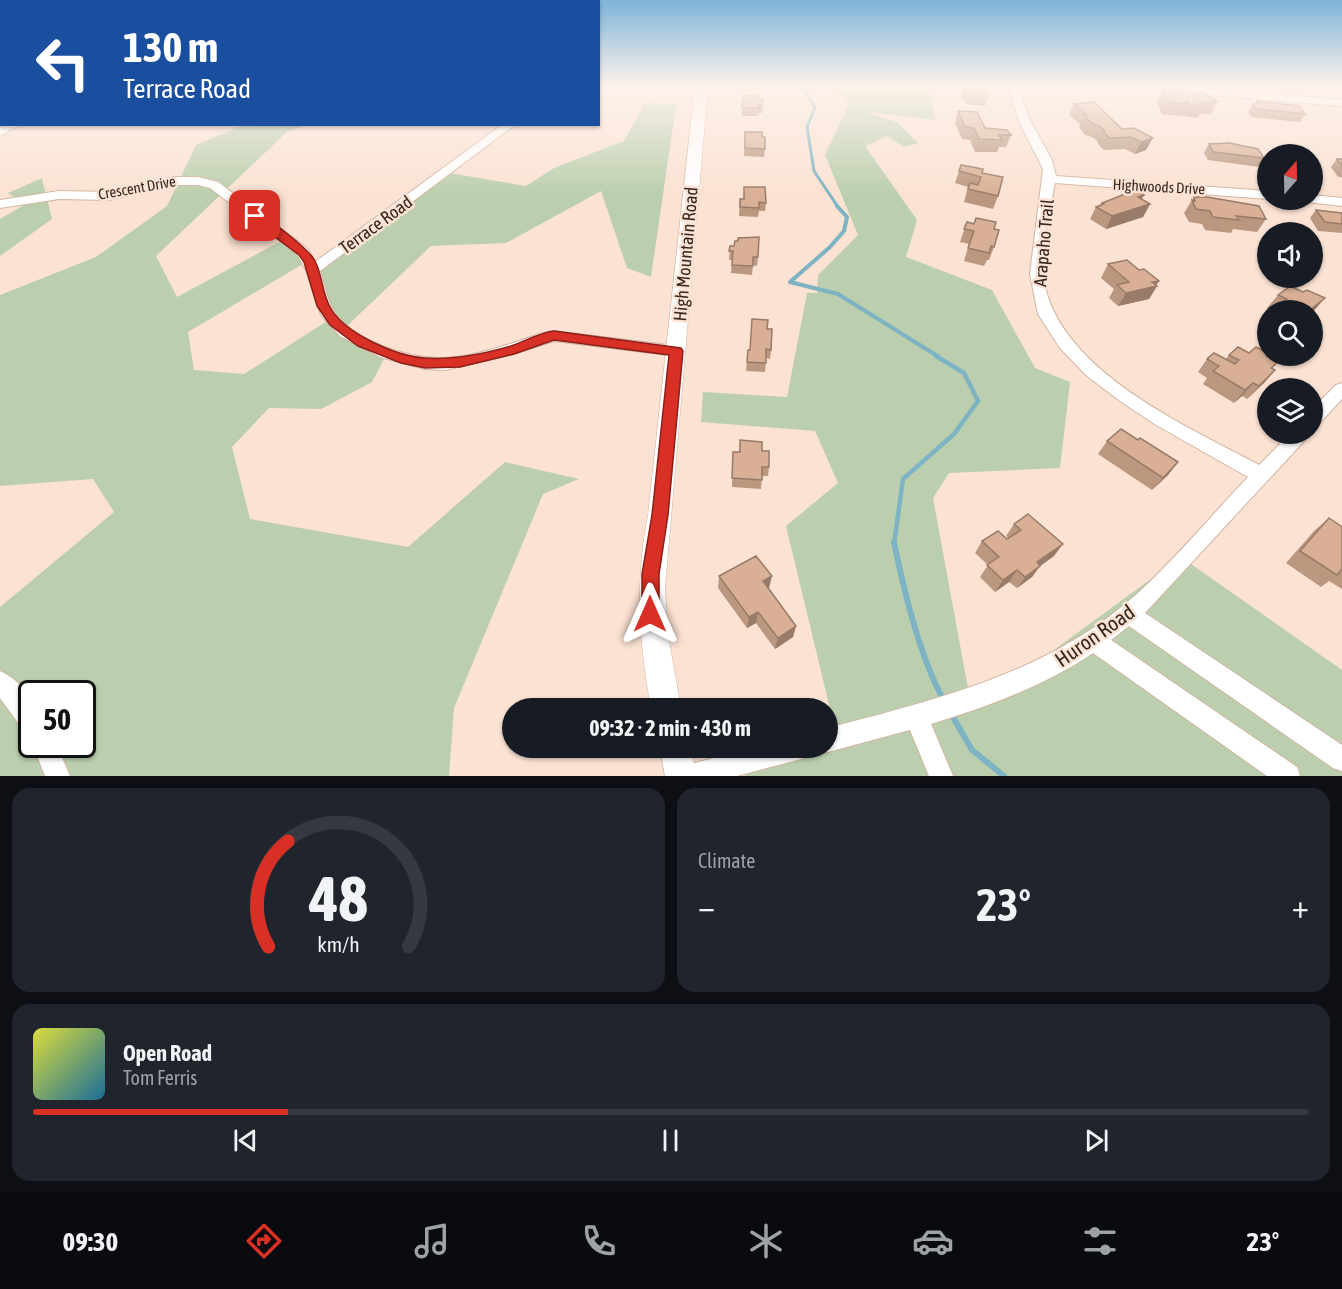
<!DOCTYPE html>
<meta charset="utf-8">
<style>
:root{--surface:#171b24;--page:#20242c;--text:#f1f3f6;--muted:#9ea1a6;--line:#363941;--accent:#d93025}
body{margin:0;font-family:"Asap Condensed",sans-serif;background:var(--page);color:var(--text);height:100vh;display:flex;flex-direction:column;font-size:22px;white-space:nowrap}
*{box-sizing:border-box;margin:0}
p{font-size:20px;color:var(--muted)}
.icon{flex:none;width:33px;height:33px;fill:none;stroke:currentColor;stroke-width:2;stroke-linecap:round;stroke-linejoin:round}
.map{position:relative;height:776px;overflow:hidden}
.panel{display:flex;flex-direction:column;gap:12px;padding:12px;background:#0d0f14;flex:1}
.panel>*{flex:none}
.top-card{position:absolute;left:0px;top:0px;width:600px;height:126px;box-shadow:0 2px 4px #0004;background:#1a4fa0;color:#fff;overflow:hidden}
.needle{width:39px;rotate:20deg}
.controls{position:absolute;left:1257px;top:144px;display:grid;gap:12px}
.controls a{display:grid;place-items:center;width:66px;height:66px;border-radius:50%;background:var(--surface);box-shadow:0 2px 4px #0004;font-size:30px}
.speed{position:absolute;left:18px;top:680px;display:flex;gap:12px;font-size:30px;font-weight:700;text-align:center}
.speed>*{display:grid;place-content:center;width:78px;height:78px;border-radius:50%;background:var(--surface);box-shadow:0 2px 4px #0004;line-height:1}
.speed .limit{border:3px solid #111;border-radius:9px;background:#fff;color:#111}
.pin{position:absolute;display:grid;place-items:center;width:51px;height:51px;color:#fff;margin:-26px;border-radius:12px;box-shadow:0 3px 9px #0006}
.me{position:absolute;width:66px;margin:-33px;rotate:0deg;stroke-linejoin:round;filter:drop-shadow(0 0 4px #0008)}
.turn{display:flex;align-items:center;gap:21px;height:126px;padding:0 24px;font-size:27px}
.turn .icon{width:78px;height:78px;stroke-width:2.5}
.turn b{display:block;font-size:42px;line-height:51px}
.big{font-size:45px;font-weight:700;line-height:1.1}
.panel .widget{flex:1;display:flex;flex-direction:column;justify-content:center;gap:9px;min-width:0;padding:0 21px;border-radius:18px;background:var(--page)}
.panel .dial{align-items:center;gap:0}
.dial svg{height:156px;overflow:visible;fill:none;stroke:var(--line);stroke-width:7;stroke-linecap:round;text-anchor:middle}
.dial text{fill:var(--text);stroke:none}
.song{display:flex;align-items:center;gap:18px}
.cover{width:72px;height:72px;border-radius:9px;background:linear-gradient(135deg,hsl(60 70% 55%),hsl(200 70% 35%))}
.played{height:6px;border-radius:3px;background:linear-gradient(90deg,var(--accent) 20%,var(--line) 20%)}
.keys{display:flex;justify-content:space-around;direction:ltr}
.heat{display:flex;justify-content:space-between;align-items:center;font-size:33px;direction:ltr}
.panel .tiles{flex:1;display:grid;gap:12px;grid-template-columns:1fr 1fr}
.widget:last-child{grid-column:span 2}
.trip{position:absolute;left:502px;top:698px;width:336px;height:60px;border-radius:30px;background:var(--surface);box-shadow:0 2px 4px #0004;font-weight:700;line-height:60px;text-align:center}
.tab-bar{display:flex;height:96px;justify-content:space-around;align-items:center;background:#090b0e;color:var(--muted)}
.tab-bar .icon{width:42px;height:42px}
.tab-bar .selected{color:var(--accent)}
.tab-bar b{font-size:27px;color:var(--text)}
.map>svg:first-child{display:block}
</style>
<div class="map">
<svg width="1342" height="776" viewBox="0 0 1342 776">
<rect width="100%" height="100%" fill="#fbe2d3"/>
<path fill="#bbcfaf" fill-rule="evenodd" d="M825,86h104l6,34 -70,-8 32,10 21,21 -14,4 -17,-11 -22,10 52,74 -11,37 86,33 43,78 35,14 -10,86 -111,5 -16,25 39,212 209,-153 161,113v106h-597l-3,-9 86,-20 10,-5 -52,-216 52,-43 -23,-52 -114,-9 2,-30 84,5 20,-104h10l1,-18 40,-40 -33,-80 25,-53z
M645,103l31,2 -25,172 -24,-9 -26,-77 -95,52 -75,3 -85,81 39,30 -13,25 -51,27 -52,-1 -37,39 18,72 158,28 97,-85 74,17 -36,15 -89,214 -5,68h-449v-169l114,-95 -21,-33 -93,7v-191l96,-38 71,-51 29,-61 47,-20h64l-19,6 -132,125 21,41 106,-57 30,18 -125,74 6,38 50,4 91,-58 -18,-44 132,-99 77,13 28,-18 70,-27zM32,693h50v51h-50z
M42,178l10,41 -52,37v-37l26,-15 -18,-11z"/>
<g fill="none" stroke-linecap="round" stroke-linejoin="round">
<path stroke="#7db3c2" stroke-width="3" d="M802,86l13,22 -8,19 7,44 24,36"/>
<path stroke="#7db3c2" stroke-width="4" d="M837,206l10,11 -3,14 -14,16 -40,35 48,12 101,63"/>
<path stroke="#7db3c2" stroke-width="4.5" d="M894,544l9,-65 51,-45 24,-33 -14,-28 -28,-17"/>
<path stroke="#7db3c2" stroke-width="6" d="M894,542c10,49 26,118 51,160
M950,712l22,38 32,26"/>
<g stroke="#d2b5a2" stroke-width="2">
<path id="minor" d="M1008,86h10l11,32 23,42 4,16 212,15v8l-213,-16c-6,31 -16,68 -11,99 17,90 143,144 215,183l31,-31h18l-2,5 -161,174 197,132v26l-9,-3 -204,-142 -18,14 186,127 3,9h-33l-174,-123c-49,33 -106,54 -162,71l22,52h-24l-19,-46 -82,22 -8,-4 8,-1v-19c111,-29 223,-56 310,-135 39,-36 74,-78 110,-116l-92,-52 -36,-24 -33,-25 -27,-28 -22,-34 -8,-40 13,-105 -23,-45z
M1134,86h43l165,14v6l-203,-17z
M7,124h14l-21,12v-8z
M503,124h13l-196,147c4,12 7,29 13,39 19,31 76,49 110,48 19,0 49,-8 67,-14 15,-4 28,-12 44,-13l122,15 6,1 2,4 -2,4 -6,1 -122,-15 -40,13 -69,16 -20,-1 -45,-12 -40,-21 -19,-21 -15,-45 -9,-16 -87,-66 -12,-3h-25l-64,15 -50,-1 -59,9v-8l59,-9 50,1 64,-15h25l20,5 90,67 7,13z
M1312,195l30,3v8l-34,-4 -2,-2h6z
M1342,383v16l-24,26 -6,1v-17l24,-24z
M0,671c12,5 25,17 31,30 3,8 1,24 1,34l-8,-4 -24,-33z
M32,743l24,1 14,32h-25z
M755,747h58l-4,8 -8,4 -64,17h-58l3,-9 9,-3z"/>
</g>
<g stroke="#d2b5a2" stroke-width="1">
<path id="major" d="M695,86h13l-43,502 3,47 13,73h-30c-12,-65 -16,-127 -3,-193z
M660,747h30l7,29h-32z"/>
</g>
<use href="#minor" fill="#fff" fill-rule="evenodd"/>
<use href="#major" fill="#fff" fill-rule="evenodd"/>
</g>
<path fill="#bb9780" d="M966,86h19l2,12 -2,8 -20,-2v-4h-4v-5l2,-8 3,1z
M1163,91l54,11 -6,12h-11l-2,4 -14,-2 -2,-1 -1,1 -19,-2 -5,-11z
M743,95l16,4 4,6 -1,8h-3l-1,3h-16z
M1257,101l48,13 -5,8 -48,-5 -4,-5 5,-8h2z
M1074,104l48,25 12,-1 12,22 -11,4 -10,-5 -21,1 -6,-6v-2l-4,-4 -9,-3 -6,-8 1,-3 -11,-9z
M958,111l27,17 26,7 -5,12h-7l-2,5h-22l-5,-12 -8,-1 -7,-16z
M745,132l17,5 3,12 -1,8 -20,-1z
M1209,144l55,14 -5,9 -51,-7 -4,-7z
M1337,159h5v18h-4l-7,-10z
M961,165l21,8 16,23 -5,13 -29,-7 4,-15 -13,-4z
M1194,197l72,22 -9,13 -24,-3 -2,4 -26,-3 -3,-6 -13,-2 -5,-9z
M740,199l26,4 -1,8h-6l-1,6 -19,-1z
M1142,199l8,5 -7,13 -37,12 -16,-10 6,-12 5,-2 1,-2z
M1316,210l26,3v20l-24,-2 -8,-13z
M967,222l27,7v18l-5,13h-2l-3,6 -20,-5 5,-17 -9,-2z
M730,246l28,11 -1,9 -4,-1 -1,10 -21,-2 1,-13h-3z
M1108,264l51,17 -3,4 1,1 -8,13 -31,7 -9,-8 5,-9 -13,-11z
M1303,292l11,20 -2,1v-3h-40l-5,-2 11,-13z
M1268,316v11l-7,-3z
M767,329l4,21 -1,9 -4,-1 -1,14 -19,-1 2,-21h2z
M1249,353l31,7 -8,9 3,1 -11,13 -17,16 -5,-3 -8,7 -31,-19 4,-6 -9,-6 9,-13h19l3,-4z
M740,440l22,11 7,16 -1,9h-6l-1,13 -29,-2 1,-35h6z
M1138,440l40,22 -10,13 -16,15 -54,-36 9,-13z
M1329,518l13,9v62l-13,-8 -8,6 -35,-24 28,-32z
M1014,524l40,32 -14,10 -8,11 -15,11 -8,-6 -14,10 -15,-15 8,-12 -13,-12 7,-12 25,-2 2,-1 -3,-2z
M719,576l50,12 27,38 -3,11 -18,12 -19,-26 -9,5 -29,-40z"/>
<path fill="#987b68" d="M1153,138l-7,12 -11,4 6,-12z
M1144,195l-7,13 13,-4 -7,13 -37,12 6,-13 26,-19z
M1159,281l-4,6 2,-1 -8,13 -31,7 8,-13 26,-11z
M1325,298l-13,15v-3h-2z
M1275,370l-11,13 -17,16 12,-13z
M1253,383l-11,13 -8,7 11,-13z
M1178,462l-10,13 -16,15 11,-12z
M1063,544l-9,12 -14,10 -8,11 -15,11 20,-26z
M1017,570l-8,12 -14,10 8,-12z
M772,576l-3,12 -8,4 2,-11z
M758,612l-2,11 -9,5 2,-11z
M796,626l-3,11 -18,12 3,-11z"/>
<path fill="#d9b095" stroke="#987b68" stroke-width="1.5" d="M967,86h18l2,12 -19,-2 -1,-4h-3l-1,-5 4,1z
M1163,91l41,2 13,9 -15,1 2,3 -14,-1 -4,-4 1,3 -19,-2z
M743,95h16v4h4v6h-4v3h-17z
M1257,101l42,5 6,8 -49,-5 -3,-5h5z
M1094,102l28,27 12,-1 19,10 -12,4 -10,-5 -21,1 -7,-6 2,-1 -6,-5 -8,-3 -7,-8h3l-13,-11z
M958,111l19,1 8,16 22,2 4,5h-12l3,5 -23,-1 -5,-11 -9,-1z
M745,132h17v5h3v12l-20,-1z
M1229,143l29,6 6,9 -51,-6 -4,-8z
M1337,159h5v7z
M961,165l22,4 -1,4 21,4 -5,19 -30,-7 2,-6 8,2 3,-8 -22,-6z
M744,187h21l1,16 -7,-1v6l-19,-1v-8h4z
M1135,190l9,5 -6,2 12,7 -38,12 -16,-9 8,-3 -2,-1z
M1194,197h13l52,9 7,13 -30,-3 3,4 -26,-3 -3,-6 -14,-2 -4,-9 3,1z
M1316,210l26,3v11l-17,-2z
M976,218l20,4 -2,7 5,1 -5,17 -3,-1 -2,7 -21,-5 6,-17 -10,-2 3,-7 7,2z
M759,237l-1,20h-5v9l-21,-1 1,-14h-4l1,-5h4l1,-5h3v-3z
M1127,260l12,10 5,-1 15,12 -7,1 5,4 -31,7 -9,-8 12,-3 -21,-18z
M1290,286l13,6 4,-2 18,8 -15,12h-38l15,-11 -9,-4z
M752,319l16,1 -1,9h5l-1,21 -5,-1v14l-19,-1 1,-12h2z
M1238,347l11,6 7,-6 12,6v3h4l8,4 -9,8 4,2 -16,16 -6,-3 -8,7 -32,-19 6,-5 -12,-7 7,-6 21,11 4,-4 -10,-5z
M1121,429l17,11 2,-2 38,24 -15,16 -56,-37z
M740,440l22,2v9h7v16h-7v13l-30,-2 1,-26h7z
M1028,514l35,30 -26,18 3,4 -15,11 -8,-7 -14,10 -16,-15 12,-8 -17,-16 16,-10 9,8 14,-9 -7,-6z
M1329,518l13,9v42l-5,6 -37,-24z
M756,556l16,20 -9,5 33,45 -18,12 -20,-26 -9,5 -30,-41z"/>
<linearGradient id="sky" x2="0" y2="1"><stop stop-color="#7db4d9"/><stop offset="0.44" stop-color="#fdf2eb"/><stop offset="1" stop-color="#fdf2eb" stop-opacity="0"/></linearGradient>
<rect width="1342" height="195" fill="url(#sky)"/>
<path fill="#d93025" stroke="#8d1f18" stroke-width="1.5" d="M255,213c13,4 54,36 60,48 7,13 7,30 14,44 13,28 67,51 96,53 29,2 59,-4 86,-12 15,-5 27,-13 43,-15l127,17 2,3 -15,164 -9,59v40l-2,5 -7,3 -6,-3 -2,-5v-40l10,-59 17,-160 -115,-15 -40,14 -54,13 -35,1 -24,-5 -43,-17 -28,-21 -13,-19 -13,-44 -5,-7 -48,-36v-5z"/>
<g text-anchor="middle" stroke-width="5" stroke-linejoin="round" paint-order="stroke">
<g font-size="15" fill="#332720" stroke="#fbe2d3">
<text transform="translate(1159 187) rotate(3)" y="5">Highwoods Drive</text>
<text transform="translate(137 188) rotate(-10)" y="5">Crescent Drive</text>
</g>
<g font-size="18" fill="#332720" stroke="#fbe2d3">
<text transform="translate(376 225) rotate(-36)" y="6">Terrace Road</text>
<text transform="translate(1044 243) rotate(-85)" y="6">Arapaho Trail</text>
<text transform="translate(686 254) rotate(-85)" y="6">High Mountain Road</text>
</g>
<g font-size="21" fill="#332720" stroke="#fbe2d3">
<text transform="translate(1095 636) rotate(-35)" y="7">Huron Road</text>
</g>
</g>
</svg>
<div class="controls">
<a><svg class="needle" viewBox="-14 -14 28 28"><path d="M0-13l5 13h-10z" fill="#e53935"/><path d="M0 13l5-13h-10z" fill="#9ea1a6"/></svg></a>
<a><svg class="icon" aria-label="sound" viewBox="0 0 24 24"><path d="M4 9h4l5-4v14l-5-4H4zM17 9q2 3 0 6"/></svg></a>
<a><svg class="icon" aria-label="search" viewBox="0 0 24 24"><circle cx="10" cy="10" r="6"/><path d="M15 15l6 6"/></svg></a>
<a><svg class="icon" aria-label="layers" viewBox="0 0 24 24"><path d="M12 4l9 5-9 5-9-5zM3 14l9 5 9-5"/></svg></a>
</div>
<div class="speed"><div class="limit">50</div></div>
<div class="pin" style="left:255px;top:216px;background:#d93025"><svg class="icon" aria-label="arrive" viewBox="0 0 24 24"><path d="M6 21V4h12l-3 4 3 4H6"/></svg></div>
<svg class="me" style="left:650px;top:614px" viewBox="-20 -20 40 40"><path d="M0-17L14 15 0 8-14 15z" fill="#d93025" stroke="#fff" stroke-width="4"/></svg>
<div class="trip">09:32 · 2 min · 430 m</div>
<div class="top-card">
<div class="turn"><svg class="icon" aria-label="left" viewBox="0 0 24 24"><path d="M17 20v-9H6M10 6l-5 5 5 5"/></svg><div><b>130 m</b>Terrace Road</div></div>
</div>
</div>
<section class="panel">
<div class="tiles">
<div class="widget dial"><svg viewBox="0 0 100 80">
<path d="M14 69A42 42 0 1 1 86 69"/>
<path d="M14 69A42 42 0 0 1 24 15" stroke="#d93025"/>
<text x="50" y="56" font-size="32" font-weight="700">48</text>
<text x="50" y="72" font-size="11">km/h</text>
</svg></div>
<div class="widget"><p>Climate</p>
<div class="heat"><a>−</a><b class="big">23°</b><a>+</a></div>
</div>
<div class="widget">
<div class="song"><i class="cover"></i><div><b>Open Road</b><p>Tom Ferris</p></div></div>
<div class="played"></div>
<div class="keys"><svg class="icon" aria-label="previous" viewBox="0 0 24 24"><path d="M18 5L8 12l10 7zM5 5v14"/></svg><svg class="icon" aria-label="pause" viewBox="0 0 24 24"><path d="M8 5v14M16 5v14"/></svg><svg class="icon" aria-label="next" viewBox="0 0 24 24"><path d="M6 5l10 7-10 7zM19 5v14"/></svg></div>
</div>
</div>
</section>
<nav class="tab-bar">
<b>09:30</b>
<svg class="icon selected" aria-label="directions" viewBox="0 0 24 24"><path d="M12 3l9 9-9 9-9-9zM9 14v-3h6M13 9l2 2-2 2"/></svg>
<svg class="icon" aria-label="music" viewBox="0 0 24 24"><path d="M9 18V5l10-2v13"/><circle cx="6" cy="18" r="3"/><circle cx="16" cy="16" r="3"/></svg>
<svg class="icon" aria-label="phone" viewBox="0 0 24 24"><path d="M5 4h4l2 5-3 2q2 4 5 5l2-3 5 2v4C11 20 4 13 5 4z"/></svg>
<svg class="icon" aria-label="climate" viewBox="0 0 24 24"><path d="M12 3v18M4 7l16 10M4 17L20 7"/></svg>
<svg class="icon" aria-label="car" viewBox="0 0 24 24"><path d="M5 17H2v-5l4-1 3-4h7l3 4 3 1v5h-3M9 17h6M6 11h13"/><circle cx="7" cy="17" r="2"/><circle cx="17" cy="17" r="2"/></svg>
<svg class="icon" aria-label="filters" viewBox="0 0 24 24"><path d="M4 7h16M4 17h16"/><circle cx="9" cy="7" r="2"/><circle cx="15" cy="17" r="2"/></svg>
<b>23°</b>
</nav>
